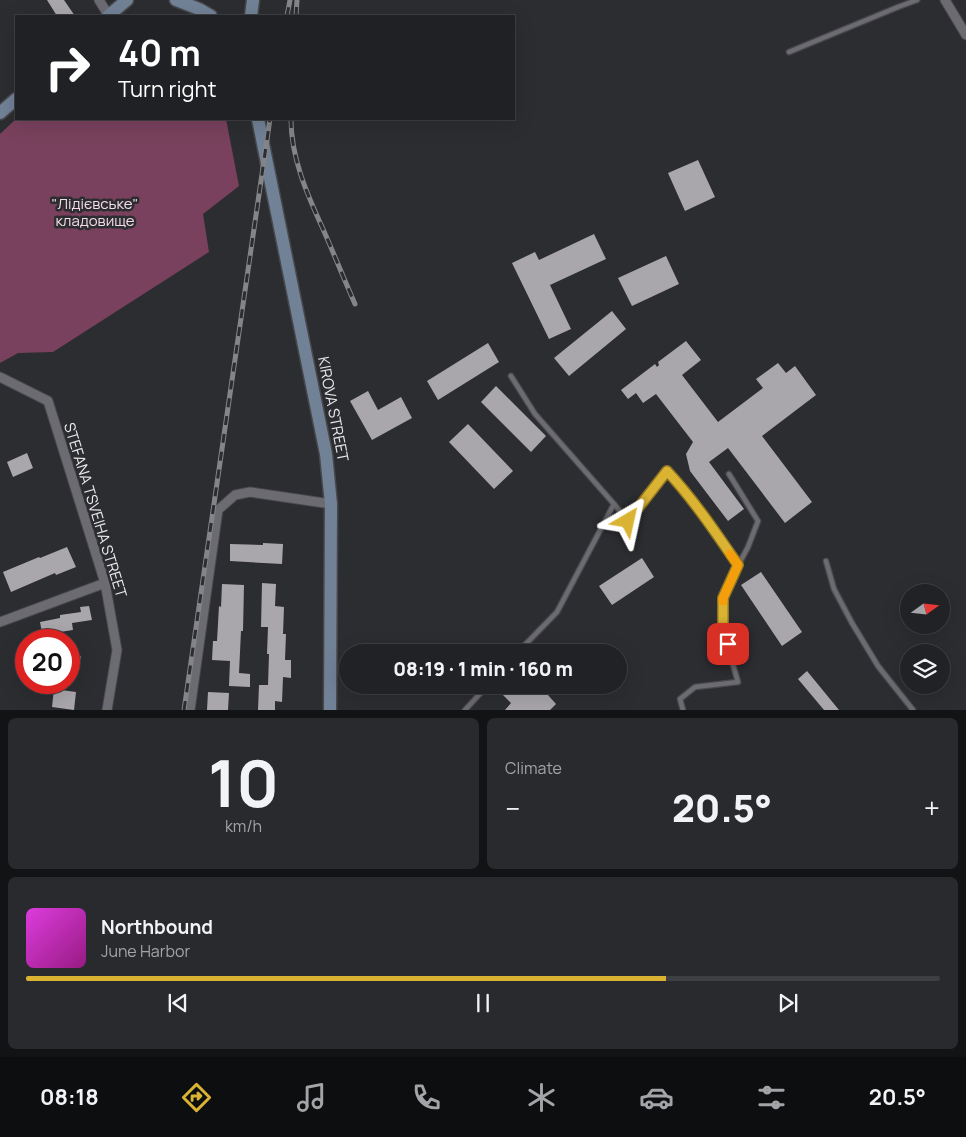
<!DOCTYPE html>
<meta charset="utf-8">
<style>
:root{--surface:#212225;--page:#292a2d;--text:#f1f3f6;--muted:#a2a4a7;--line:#3e3f42;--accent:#dab333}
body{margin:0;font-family:Manrope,sans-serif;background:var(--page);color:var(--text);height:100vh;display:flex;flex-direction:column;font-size:19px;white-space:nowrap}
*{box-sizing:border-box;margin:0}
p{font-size:16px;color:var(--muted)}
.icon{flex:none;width:28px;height:28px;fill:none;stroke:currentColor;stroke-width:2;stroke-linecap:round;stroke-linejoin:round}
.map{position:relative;height:710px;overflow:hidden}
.details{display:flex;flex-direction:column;gap:8px;padding:8px;background:#121314;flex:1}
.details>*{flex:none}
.hud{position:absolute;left:15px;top:15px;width:500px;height:105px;border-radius:0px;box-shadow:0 5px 20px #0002,0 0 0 1px var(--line);background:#202124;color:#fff;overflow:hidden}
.needle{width:32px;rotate:75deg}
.buttons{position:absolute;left:900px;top:584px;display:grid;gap:10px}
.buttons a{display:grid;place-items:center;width:50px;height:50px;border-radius:50%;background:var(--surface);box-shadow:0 5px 20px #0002,0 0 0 1px var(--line);font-size:25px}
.speed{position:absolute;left:15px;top:629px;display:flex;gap:10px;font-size:25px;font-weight:700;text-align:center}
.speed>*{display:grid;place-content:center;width:65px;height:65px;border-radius:50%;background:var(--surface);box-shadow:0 5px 20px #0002,0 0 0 1px var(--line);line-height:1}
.speed .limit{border:8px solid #d22;background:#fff;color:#111}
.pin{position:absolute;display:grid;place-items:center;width:42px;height:42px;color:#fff;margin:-21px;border-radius:10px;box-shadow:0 2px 8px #0006}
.me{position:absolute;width:55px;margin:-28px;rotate:36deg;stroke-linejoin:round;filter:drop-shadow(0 0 4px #0008)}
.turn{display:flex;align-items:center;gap:18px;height:105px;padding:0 20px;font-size:22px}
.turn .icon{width:65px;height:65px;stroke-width:2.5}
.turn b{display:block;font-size:35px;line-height:42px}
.big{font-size:38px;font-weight:800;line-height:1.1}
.details .widget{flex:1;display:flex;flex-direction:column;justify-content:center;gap:8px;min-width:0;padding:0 18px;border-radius:8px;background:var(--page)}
.details .dial{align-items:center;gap:0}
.dial b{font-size:65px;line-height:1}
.song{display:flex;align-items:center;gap:15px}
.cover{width:60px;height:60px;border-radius:8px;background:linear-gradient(135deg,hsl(300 70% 55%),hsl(310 70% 35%))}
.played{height:5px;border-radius:2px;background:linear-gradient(90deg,var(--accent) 70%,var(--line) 70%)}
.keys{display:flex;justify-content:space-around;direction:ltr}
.heat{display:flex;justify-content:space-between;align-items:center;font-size:28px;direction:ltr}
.details .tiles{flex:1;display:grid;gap:8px;grid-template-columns:1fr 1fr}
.widget:last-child{grid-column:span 2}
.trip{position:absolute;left:339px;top:644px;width:288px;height:50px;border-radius:25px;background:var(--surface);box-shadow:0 5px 20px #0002,0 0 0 1px var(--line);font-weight:800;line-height:50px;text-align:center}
.tabs{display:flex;height:80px;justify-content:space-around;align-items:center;background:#0d0e0f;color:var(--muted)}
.tabs .icon{width:35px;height:35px}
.tabs .active{color:var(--accent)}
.tabs b{font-size:22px;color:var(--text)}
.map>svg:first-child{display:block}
</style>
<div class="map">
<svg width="966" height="710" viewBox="0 0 966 710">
<rect width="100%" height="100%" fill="#2c2d31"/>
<path fill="#79415d" d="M16,119h210l13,67 -36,28 6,38 -156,100 -35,1 -18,10v-229z"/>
<path fill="#aaa7ac" d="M47,0h17l11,16h-18z
M698,160l17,37 -30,14 -17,-38z
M594,234l12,25 -56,26 21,44 -22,10 -37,-76 23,-11 4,8z
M666,256l13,28 -47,22 -14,-28z
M612,311l14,18 -57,47 -15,-18z
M686,341l15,19 -19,15 36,47 45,-34 -7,-9 22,-16 8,10 9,-7 21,29 -54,41 50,66 -27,21 -57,-75 -19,14 35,47 -16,12 -38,-50 -4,-17 7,-12 -37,-48 -13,9 -7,-10 -8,6 -7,-9 34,-26 2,3 2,-2 -1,-3z
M488,343l11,19 -61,38 -11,-19z
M496,386l50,50 -15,16 -50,-50z
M368,391l10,19 23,-13 11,21 -40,22 -22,-39z
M468,424l45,47 -19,18 -45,-47z
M27,453l6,15 -20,9 -6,-15z
M263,543l20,1 -1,20 -52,-3v-17l33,1z
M67,547l9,20 -20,8 -1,-2 -44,19 -8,-20 36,-15 1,1z
M642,558l12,19 -42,28 -13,-19z
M761,572l41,60 -20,14 -41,-61z
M262,583l14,1 -1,22 9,1 -1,27h3l-1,26h6v18l-8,-1 -1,25 -7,-1v9h-17l1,-25h9l1,-31h-2l1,-27h-7z
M222,584l22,1 -1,46h-2l-2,42 11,1v13l-21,-1 1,-25 -18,-1 1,-19h4l2,-35 2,1z
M89,606l3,14 -20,3 1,7 -20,3 1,3 -11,2 -3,-16 20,-4v-3l21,-3 -1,-5z
M69,655l12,1 -2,15 -10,-1z
M807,671l32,39h-15l-26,-31z
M514,685h25l17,19 -6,6h-45l6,-7 -8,-8z
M54,689l22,3 -2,18 -22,-3z
M208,692l21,1 -1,17h-21z"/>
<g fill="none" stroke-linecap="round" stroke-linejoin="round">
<g stroke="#48484c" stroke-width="7">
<path id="service" d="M789,52l109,-45 19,-7
M511,376l24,38 79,90 -57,108 -39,40
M614,504l14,17 39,-50c27,29 49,62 71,94
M826,561l8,28 18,34 26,43 35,44
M465,710l23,-25
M683,710l-3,-11 15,-12 43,-5 -15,-52v-32l10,-23 15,-28 10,-26 -29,-47"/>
</g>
<g stroke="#48484c" stroke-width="11">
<path id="minor" d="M99,0l10,16
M945,0l21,35
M0,377l48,24 57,182 12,67 -10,60
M0,622l105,-39
M190,710l28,-200 17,-15 15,-3 81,12"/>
</g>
<g stroke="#48484c" stroke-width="15">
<path id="secondary" d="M176,0l23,9 12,7
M108,16l19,-16
M251,16l2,-16
M0,113l16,-14
M258,119l68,335 5,50 -1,206"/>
</g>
<use href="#service" stroke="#6b6b71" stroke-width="4.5"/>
<use href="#minor" stroke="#6b6b71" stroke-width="9"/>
<use href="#secondary" stroke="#718196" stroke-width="12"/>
<g stroke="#848588" stroke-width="5">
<path id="rail" d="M287,16l3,-16
M296,16l1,-16
M291,119c0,39 16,75 32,110 11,25 21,50 32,75
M184,710l86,-591"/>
</g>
<use href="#rail" stroke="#2c2d31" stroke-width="3" stroke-dasharray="9" stroke-linecap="butt"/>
</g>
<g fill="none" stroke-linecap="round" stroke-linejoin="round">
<g stroke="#8e7421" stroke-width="12">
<path id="route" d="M628,521l39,-50c27,29 49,62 71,94l-15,33v32l5,14"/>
</g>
<use href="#route" stroke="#dab333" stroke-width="9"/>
<path stroke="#f59e0b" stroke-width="9" d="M723,601v-3l15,-33 -8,-11"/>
</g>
<g text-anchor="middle" stroke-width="5" stroke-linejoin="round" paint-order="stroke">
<g font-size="15" fill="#f5dbe6" stroke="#2c2d31">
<text x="95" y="209">"Лідієвське"<tspan x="95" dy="17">кладовище</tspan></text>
</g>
<g font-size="15" fill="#eaeaed" stroke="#2c2d31">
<text transform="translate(333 409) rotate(79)" y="5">KIROVA STREET</text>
<text transform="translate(95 510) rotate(73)" y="5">STEFANA TSVEIHA STREET</text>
</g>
</g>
</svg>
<div class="buttons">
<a><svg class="needle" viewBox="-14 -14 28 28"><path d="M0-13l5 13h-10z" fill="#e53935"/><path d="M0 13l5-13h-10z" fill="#a2a4a7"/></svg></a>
<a><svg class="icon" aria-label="layers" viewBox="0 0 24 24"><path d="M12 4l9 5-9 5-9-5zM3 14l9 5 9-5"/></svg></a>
</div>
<div class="speed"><div class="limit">20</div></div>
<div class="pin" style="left:728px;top:644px;background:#d93025"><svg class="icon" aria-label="arrive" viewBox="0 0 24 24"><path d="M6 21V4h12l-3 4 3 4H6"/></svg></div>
<svg class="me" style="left:628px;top:521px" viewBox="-20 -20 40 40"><path d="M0-17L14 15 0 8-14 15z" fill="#dab333" stroke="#fff" stroke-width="4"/></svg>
<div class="trip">08:19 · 1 min · 160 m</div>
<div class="hud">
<div class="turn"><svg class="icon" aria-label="right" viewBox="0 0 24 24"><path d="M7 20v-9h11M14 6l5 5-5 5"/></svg><div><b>40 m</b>Turn right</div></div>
</div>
</div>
<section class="details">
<div class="tiles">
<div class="widget dial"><b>10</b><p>km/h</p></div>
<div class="widget"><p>Climate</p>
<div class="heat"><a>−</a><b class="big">20.5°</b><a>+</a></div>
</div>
<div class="widget">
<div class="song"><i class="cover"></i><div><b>Northbound</b><p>June Harbor</p></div></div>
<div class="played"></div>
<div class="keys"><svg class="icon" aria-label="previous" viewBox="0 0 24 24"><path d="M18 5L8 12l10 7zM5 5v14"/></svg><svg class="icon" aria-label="pause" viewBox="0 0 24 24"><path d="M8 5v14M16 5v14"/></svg><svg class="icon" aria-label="next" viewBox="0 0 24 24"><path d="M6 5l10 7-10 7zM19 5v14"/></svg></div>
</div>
</div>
</section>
<nav class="tabs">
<b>08:18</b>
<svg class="icon active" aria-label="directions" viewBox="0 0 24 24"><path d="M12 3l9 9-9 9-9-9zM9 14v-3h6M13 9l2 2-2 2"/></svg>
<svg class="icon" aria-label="music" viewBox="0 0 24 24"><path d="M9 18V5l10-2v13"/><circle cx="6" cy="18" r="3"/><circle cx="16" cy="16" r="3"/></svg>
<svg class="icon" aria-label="phone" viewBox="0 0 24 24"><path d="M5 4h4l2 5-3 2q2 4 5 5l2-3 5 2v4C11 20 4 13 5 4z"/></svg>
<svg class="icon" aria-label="climate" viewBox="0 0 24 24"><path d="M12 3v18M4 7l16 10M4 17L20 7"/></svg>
<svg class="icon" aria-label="car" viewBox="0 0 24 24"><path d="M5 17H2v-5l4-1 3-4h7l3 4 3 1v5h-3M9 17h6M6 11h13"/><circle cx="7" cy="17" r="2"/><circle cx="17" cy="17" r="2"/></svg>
<svg class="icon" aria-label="filters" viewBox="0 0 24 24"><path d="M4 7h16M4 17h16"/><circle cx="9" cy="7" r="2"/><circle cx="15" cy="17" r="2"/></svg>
<b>20.5°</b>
</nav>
